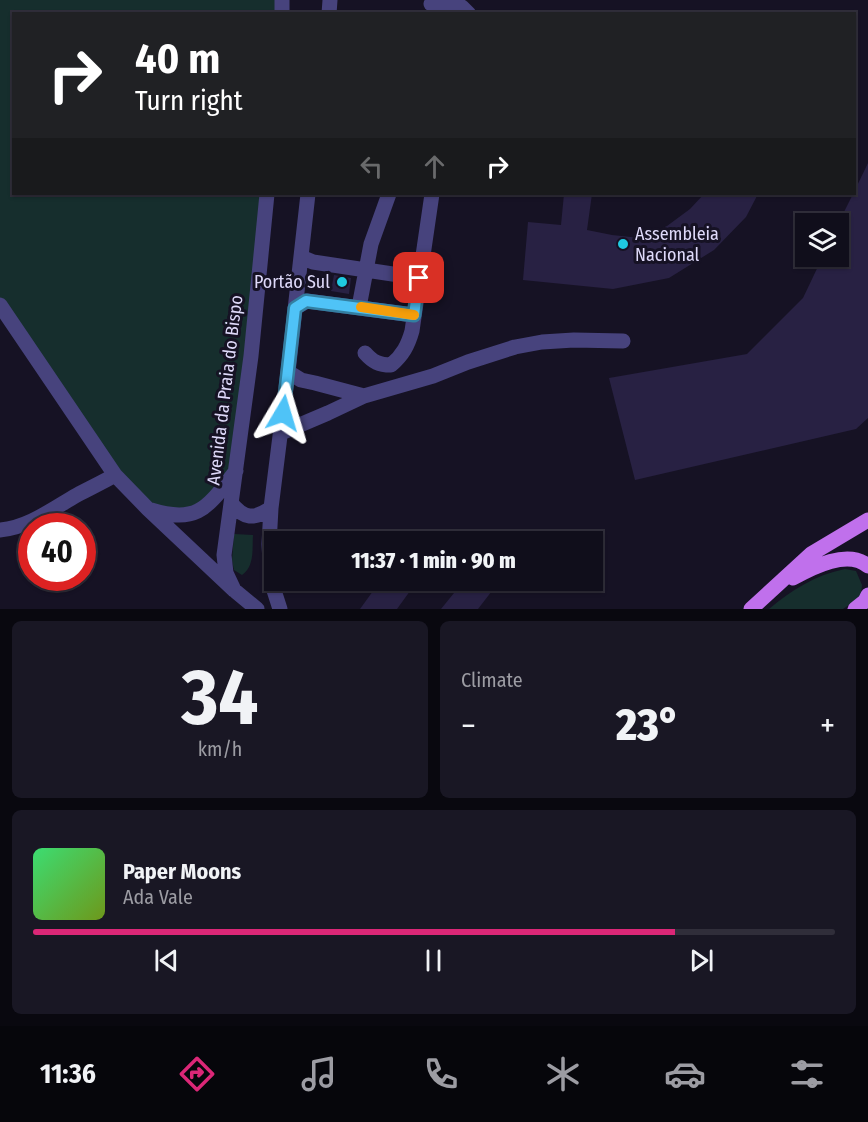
<!DOCTYPE html>
<meta charset="utf-8">
<style>
:root{--surface:#100e1b;--page:#191724;--text:#f1f3f6;--muted:#9c9ca3;--line:#302e3a;--accent:#db2777}
body{margin:0;font-family:"Fira Sans Condensed",sans-serif;background:var(--page);color:var(--text);height:100vh;display:flex;flex-direction:column;font-size:22px;white-space:nowrap}
*{box-sizing:border-box;margin:0}
p{font-size:20px;color:var(--muted)}
.icon{flex:none;width:33px;height:33px;fill:none;stroke:currentColor;stroke-width:2;stroke-linecap:round;stroke-linejoin:round}
.map{position:relative;height:609px;overflow:hidden}
.sheet{display:flex;flex-direction:column;gap:12px;padding:12px;background:#09080f;flex:1}
.sheet>*{flex:none}
.guide{position:absolute;left:12px;top:12px;width:844px;height:183px;border-radius:0px;box-shadow:0 2px 4px #0004,0 0 0 2px var(--line);background:#202124;color:#fff;overflow:hidden}
.buttons{position:absolute;left:795px;top:213px;display:grid;gap:12px}
.buttons a{display:grid;place-items:center;width:54px;height:54px;border-radius:0px;background:var(--surface);box-shadow:0 2px 4px #0004,0 0 0 2px var(--line);font-size:30px}
.speed{position:absolute;left:18px;top:513px;display:flex;gap:12px;font-size:30px;font-weight:700;text-align:center}
.speed>*{display:grid;place-content:center;width:78px;height:78px;border-radius:50%;background:var(--surface);box-shadow:0 2px 4px #0004,0 0 0 2px var(--line);line-height:1}
.speed .limit{border:9px solid #d22;background:#fff;color:#111}
.pin{position:absolute;display:grid;place-items:center;width:51px;height:51px;color:#fff;margin:-26px;border-radius:12px;box-shadow:0 3px 9px #0006}
.me{position:absolute;width:66px;margin:-33px;rotate:7deg;stroke-linejoin:round;filter:drop-shadow(0 0 4px #0008)}
.turn{display:flex;align-items:center;gap:21px;height:126px;padding:0 24px;font-size:27px}
.turn .icon{width:78px;height:78px;stroke-width:2.5}
.turn b{display:block;font-size:42px;line-height:51px}
.lanes{display:flex;align-items:center;height:57px;padding:0 24px;background:#0003;justify-content:center;gap:30px;direction:ltr}
.lanes .off{opacity:.35}
.big{font-size:45px;font-weight:800;line-height:1.1}
.sheet .card{flex:1;display:flex;flex-direction:column;justify-content:center;gap:9px;min-width:0;padding:0 21px;border-radius:9px;background:var(--page)}
.sheet .dial{align-items:center;gap:0}
.dial b{font-size:78px;line-height:1}
.song{display:flex;align-items:center;gap:18px}
.cover{width:72px;height:72px;border-radius:9px;background:linear-gradient(135deg,hsl(140 70% 55%),hsl(80 70% 35%))}
.played{height:6px;border-radius:3px;background:linear-gradient(90deg,var(--accent) 80%,var(--line) 80%)}
.keys{display:flex;justify-content:space-around;direction:ltr}
.heat{display:flex;justify-content:space-between;align-items:center;font-size:33px;direction:ltr}
.sheet .tiles{flex:1;display:grid;gap:12px;grid-template-columns:1fr 1fr}
.card:last-child{grid-column:span 2}
.trip{position:absolute;left:264px;top:531px;width:339px;height:60px;border-radius:0px;background:var(--surface);box-shadow:0 2px 4px #0004,0 0 0 2px var(--line);font-weight:800;line-height:60px;text-align:center}
.tabs{display:flex;height:96px;justify-content:space-around;align-items:center;background:#06060b;color:var(--muted)}
.tabs .icon{width:42px;height:42px}
.tabs .active{color:var(--accent)}
.tabs b{font-size:27px;color:var(--text)}
.map>svg:first-child{display:block}
</style>
<div class="map">
<svg width="868" height="609" viewBox="0 0 868 609">
<rect width="100%" height="100%" fill="#161224"/>
<path fill="#162e2d" d="M0,0h282v13l-268,1v180h253l-31,276 -42,44 -46,-5 -148,-204z
M234,534l19,1c-1,14 2,31 -11,40l-8,-5 -2,-10z
M845,569l11,2 6,14 -1,9 -6,7 -12,8h-74c23,-19 46,-34 76,-40z"/>
<path fill="#282143" d="M868,163v255l-12,11 -221,51 -26,-102 138,-24 56,-56 20,-42h15v-32l15,-30h2v-4z
M564,194h28l-5,36 25,5 28,3 27,-12 23,-17 14,-15h54l-12,23 -32,33 -45,28 -56,11 -90,-9 5,-58 33,3z
M334,275l17,3 -2,16 -18,-3z
M381,580h37l-21,29h-37z
M437,580h49l9,7 -17,22h-37l13,-16z"/>
<g fill="none" stroke-linecap="round" stroke-linejoin="round">
<path stroke="#47437d" stroke-width="15" d="M431,4l31,3 7,7
M282,14v-14
M329,14l1,-14
M301,257l12,5 106,16
M0,305l115,170 33,34 86,81 23,19
M359,307l12,-63 18,-50
M295,308l12,-7 106,14
M365,353c8,9 14,12 26,12 12,-10 17,-20 21,-34l20,-137
M288,372l13,8 14,3 49,13
M281,433l47,-20 36,-17 69,-20 35,-14 47,-15 27,-5 32,-2 49,1
M231,503c13,16 23,17 40,5
M151,510c48,15 57,-4 85,-39
M0,530c28,-2 54,-22 77,-35 13,-7 26,-13 38,-20
M234,590l-8,-17 -2,-18 27,-199 16,-162
M280,609l-9,-28 -2,-37 2,-36 17,-136 20,-178"/>
<path stroke="#c070ec" stroke-width="15" d="M793,578c20,-11 55,-29 75,-12
M751,609l60,-55 57,-34
M855,609l10,-8 3,-6"/>
</g>
<g fill="none" stroke-linecap="round" stroke-linejoin="round">
<g stroke="#337fa1" stroke-width="15">
<path id="route" d="M283,413l12,-105 11,-7 108,14 5,-37"/>
</g>
<use href="#route" stroke="#4fc3f7" stroke-width="10"/>
<path stroke="#f59e0b" stroke-width="10" d="M361,307l53,8"/>
</g>
<g fill="#1fcae1" stroke="#161224" stroke-width="2">
<circle cx="623" cy="244" r="6"/>
<circle cx="342" cy="282" r="6"/>
</g>
<g text-anchor="middle" stroke-width="6" stroke-linejoin="round" paint-order="stroke">
<g font-size="18" fill="#dfdafa" stroke="#161224" text-anchor="start">
<text x="635" y="240">Assembleia<tspan x="635" dy="21">Nacional</tspan></text>
<text x="330" y="288" text-anchor="end">Portão Sul</text>
</g>
<g font-size="18" fill="#dfdafa" stroke="#161224">
<text transform="translate(225 390) rotate(-83)" y="6">Avenida da Praia do Bispo</text>
</g>
</g>
</svg>
<div class="buttons">
<a><svg class="icon" aria-label="layers" viewBox="0 0 24 24"><path d="M12 4l9 5-9 5-9-5zM3 14l9 5 9-5"/></svg></a>
</div>
<div class="speed"><div class="limit">40</div></div>
<div class="pin" style="left:419px;top:278px;background:#d93025"><svg class="icon" aria-label="arrive" viewBox="0 0 24 24"><path d="M6 21V4h12l-3 4 3 4H6"/></svg></div>
<svg class="me" style="left:283px;top:413px" viewBox="-20 -20 40 40"><path d="M0-17L14 15 0 8-14 15z" fill="#4fc3f7" stroke="#fff" stroke-width="4"/></svg>
<div class="trip">11:37 · 1 min · 90 m</div>
<div class="guide">
<div class="turn"><svg class="icon" aria-label="right" viewBox="0 0 24 24"><path d="M7 20v-9h11M14 6l5 5-5 5"/></svg><div><b>40 m</b>Turn right</div></div>
<div class="lanes"><svg class="icon off" aria-label="left" viewBox="0 0 24 24"><path d="M17 20v-9H6M10 6l-5 5 5 5"/></svg><svg class="icon off" aria-label="ahead" viewBox="0 0 24 24"><path d="M12 20V5M6 11l6-6 6 6"/></svg><svg class="icon" aria-label="right" viewBox="0 0 24 24"><path d="M7 20v-9h11M14 6l5 5-5 5"/></svg></div>
</div>
</div>
<section class="sheet">
<div class="tiles">
<div class="card dial"><b>34</b><p>km/h</p></div>
<div class="card"><p>Climate</p>
<div class="heat"><a>−</a><b class="big">23°</b><a>+</a></div>
</div>
<div class="card">
<div class="song"><i class="cover"></i><div><b>Paper Moons</b><p>Ada Vale</p></div></div>
<div class="played"></div>
<div class="keys"><svg class="icon" aria-label="previous" viewBox="0 0 24 24"><path d="M18 5L8 12l10 7zM5 5v14"/></svg><svg class="icon" aria-label="pause" viewBox="0 0 24 24"><path d="M8 5v14M16 5v14"/></svg><svg class="icon" aria-label="next" viewBox="0 0 24 24"><path d="M6 5l10 7-10 7zM19 5v14"/></svg></div>
</div>
</div>
</section>
<nav class="tabs">
<b>11:36</b>
<svg class="icon active" aria-label="directions" viewBox="0 0 24 24"><path d="M12 3l9 9-9 9-9-9zM9 14v-3h6M13 9l2 2-2 2"/></svg>
<svg class="icon" aria-label="music" viewBox="0 0 24 24"><path d="M9 18V5l10-2v13"/><circle cx="6" cy="18" r="3"/><circle cx="16" cy="16" r="3"/></svg>
<svg class="icon" aria-label="phone" viewBox="0 0 24 24"><path d="M5 4h4l2 5-3 2q2 4 5 5l2-3 5 2v4C11 20 4 13 5 4z"/></svg>
<svg class="icon" aria-label="climate" viewBox="0 0 24 24"><path d="M12 3v18M4 7l16 10M4 17L20 7"/></svg>
<svg class="icon" aria-label="car" viewBox="0 0 24 24"><path d="M5 17H2v-5l4-1 3-4h7l3 4 3 1v5h-3M9 17h6M6 11h13"/><circle cx="7" cy="17" r="2"/><circle cx="17" cy="17" r="2"/></svg>
<svg class="icon" aria-label="filters" viewBox="0 0 24 24"><path d="M4 7h16M4 17h16"/><circle cx="9" cy="7" r="2"/><circle cx="15" cy="17" r="2"/></svg>
</nav>
